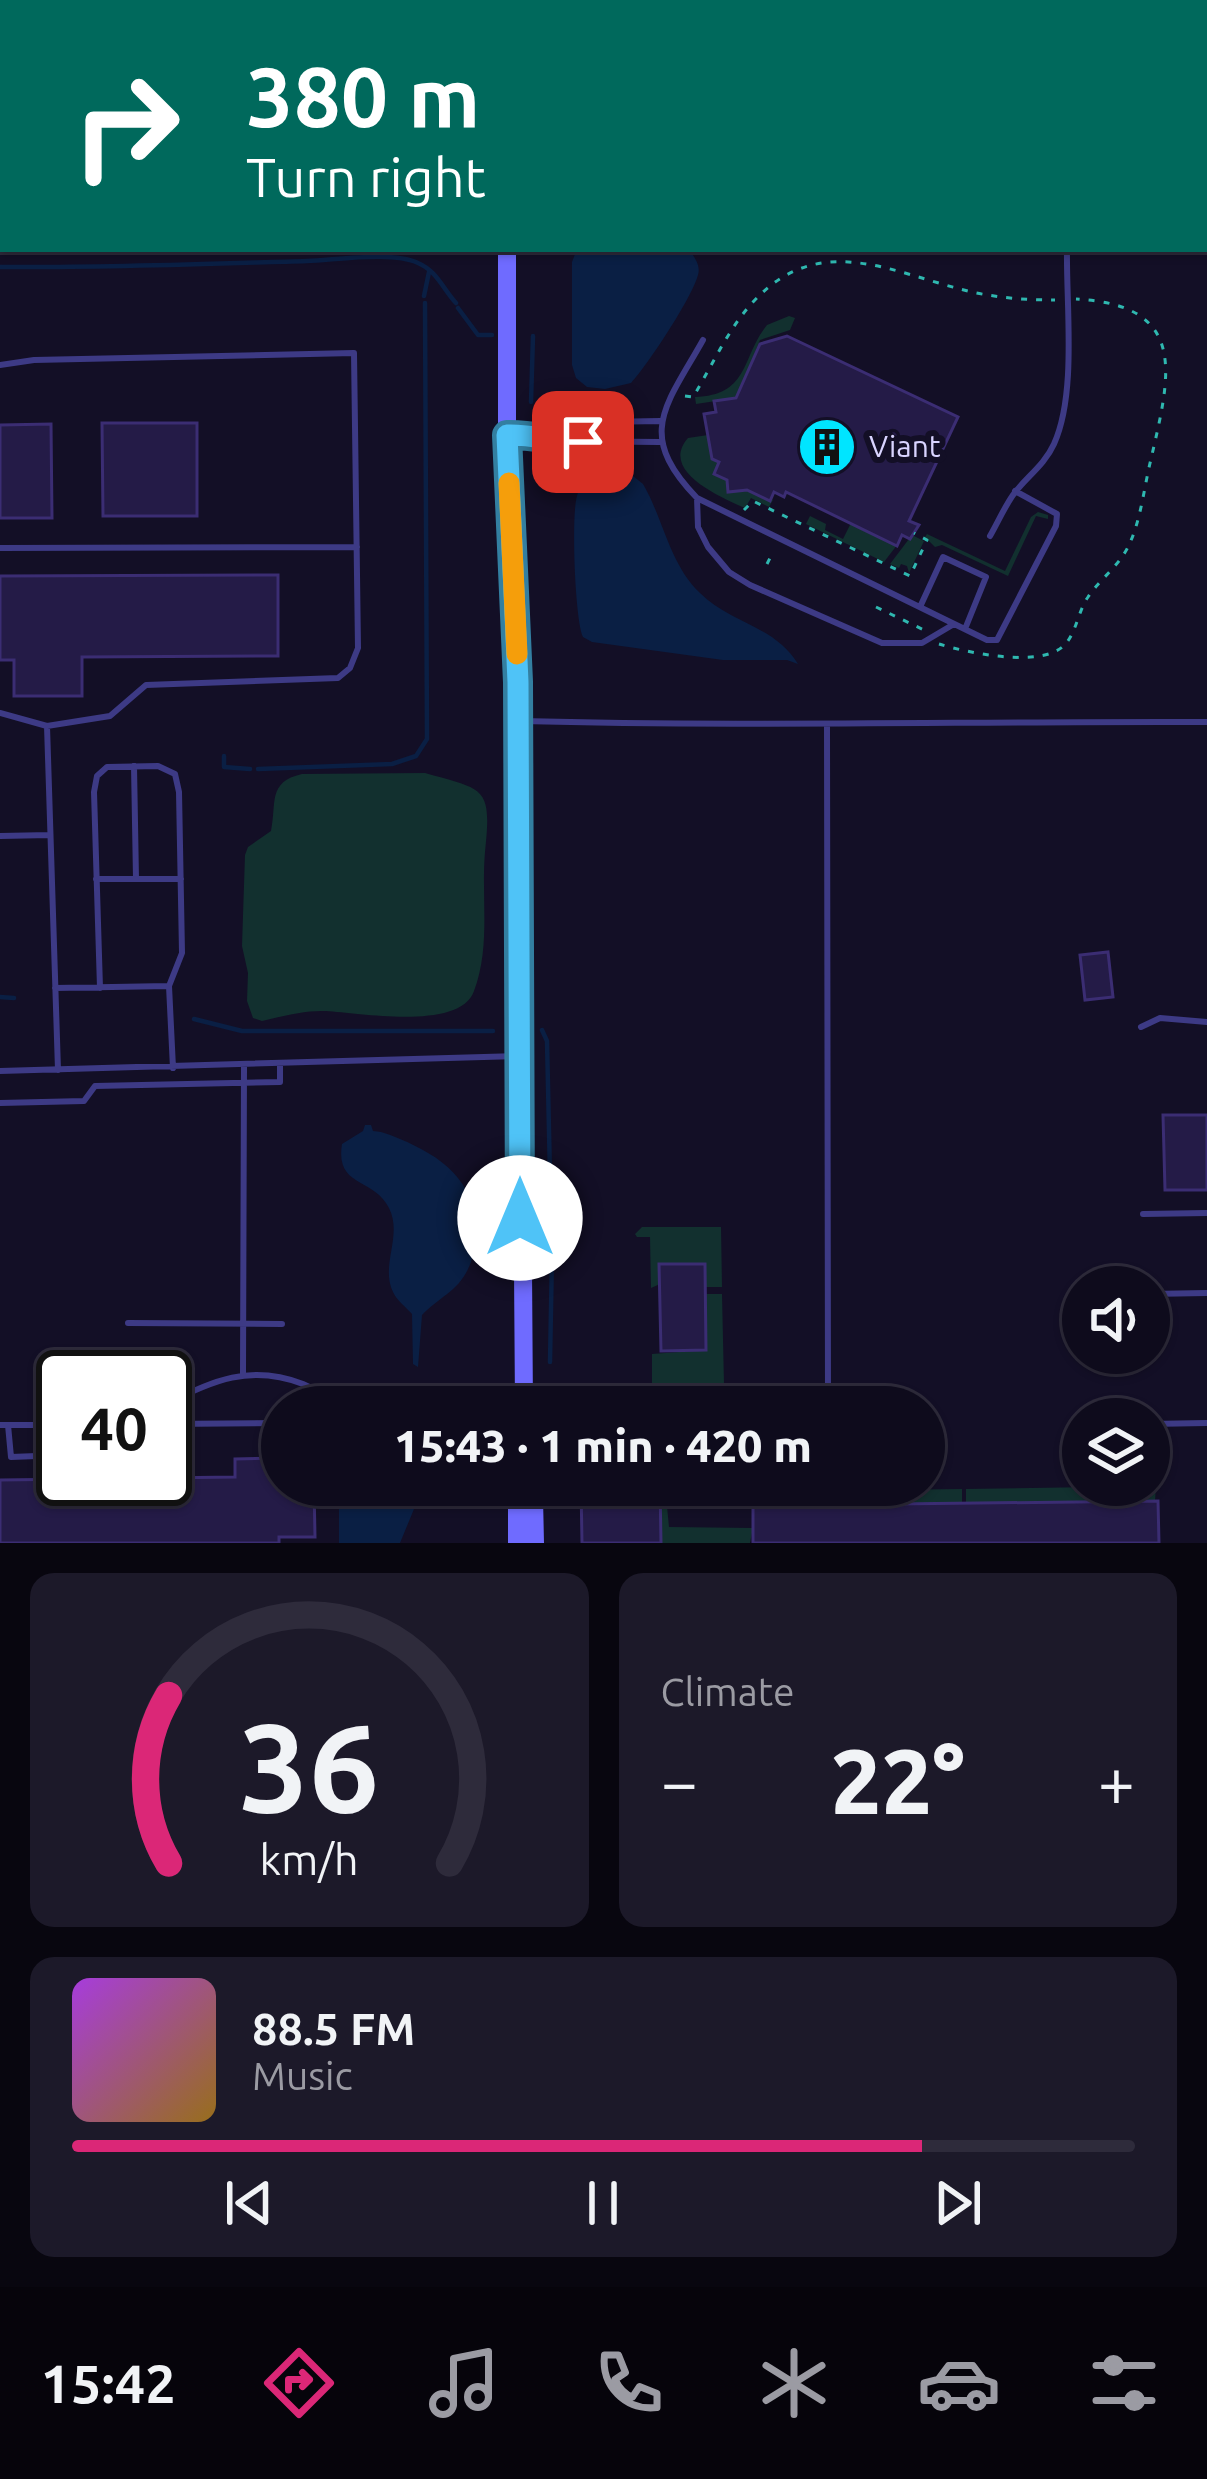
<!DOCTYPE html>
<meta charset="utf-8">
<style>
:root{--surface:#0e0b1c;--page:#1c1929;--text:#f1f3f6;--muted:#9b9ba3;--line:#2e2b3b;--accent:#db2777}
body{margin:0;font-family:Ubuntu,sans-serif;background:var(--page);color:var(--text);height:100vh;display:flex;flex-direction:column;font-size:45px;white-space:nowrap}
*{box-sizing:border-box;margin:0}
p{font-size:39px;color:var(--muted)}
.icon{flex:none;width:66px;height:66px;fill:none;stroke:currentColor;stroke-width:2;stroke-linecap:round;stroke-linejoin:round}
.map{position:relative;height:1543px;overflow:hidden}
.details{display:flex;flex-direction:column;gap:30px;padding:30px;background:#08060f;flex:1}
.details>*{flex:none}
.banner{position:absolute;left:0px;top:0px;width:1209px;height:252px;box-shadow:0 3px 9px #0004,0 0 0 3px var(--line);background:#00695c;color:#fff;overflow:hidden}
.controls{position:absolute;left:1062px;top:1266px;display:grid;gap:24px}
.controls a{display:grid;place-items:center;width:108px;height:108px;border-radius:50%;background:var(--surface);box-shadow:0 3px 9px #0004,0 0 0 3px var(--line);font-size:60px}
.speed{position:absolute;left:36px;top:1350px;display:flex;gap:24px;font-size:60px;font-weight:700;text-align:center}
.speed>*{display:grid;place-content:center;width:156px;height:156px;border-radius:50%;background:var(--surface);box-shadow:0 3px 9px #0004,0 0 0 3px var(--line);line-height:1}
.speed .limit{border:6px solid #111;border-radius:18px;background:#fff;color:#111}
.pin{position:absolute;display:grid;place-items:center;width:102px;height:102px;color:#fff;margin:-51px;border-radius:24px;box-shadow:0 6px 18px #0006}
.me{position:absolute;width:132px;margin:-66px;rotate:0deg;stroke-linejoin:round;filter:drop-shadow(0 0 9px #0008)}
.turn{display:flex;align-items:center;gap:42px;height:252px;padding:0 48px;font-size:54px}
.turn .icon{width:156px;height:156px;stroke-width:2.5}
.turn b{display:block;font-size:84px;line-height:102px}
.big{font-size:90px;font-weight:800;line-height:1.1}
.details .widget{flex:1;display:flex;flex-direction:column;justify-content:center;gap:18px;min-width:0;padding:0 42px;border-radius:24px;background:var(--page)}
.details .dial{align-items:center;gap:0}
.dial svg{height:312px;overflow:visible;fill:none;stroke:var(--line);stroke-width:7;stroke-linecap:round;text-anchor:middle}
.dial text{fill:var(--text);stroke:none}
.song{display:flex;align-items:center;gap:36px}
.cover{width:144px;height:144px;border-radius:18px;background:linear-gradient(135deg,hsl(280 70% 55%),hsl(40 70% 35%))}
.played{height:12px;border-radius:6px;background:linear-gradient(90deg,var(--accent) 80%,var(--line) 80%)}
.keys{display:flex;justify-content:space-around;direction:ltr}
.heat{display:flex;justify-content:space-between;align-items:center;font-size:66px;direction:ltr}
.details .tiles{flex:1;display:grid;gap:30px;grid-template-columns:1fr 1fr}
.widget:last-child{grid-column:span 2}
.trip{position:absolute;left:261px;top:1386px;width:684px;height:120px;border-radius:60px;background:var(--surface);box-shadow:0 3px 9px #0004,0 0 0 3px var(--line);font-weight:800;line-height:120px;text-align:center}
.tab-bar{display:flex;height:192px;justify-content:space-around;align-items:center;background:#06040b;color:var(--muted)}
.tab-bar .icon{width:84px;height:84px}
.tab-bar .selected{color:var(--accent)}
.tab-bar b{font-size:54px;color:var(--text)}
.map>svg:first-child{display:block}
</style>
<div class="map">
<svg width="1207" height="1543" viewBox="0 0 1207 1543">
<rect width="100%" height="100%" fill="#130f26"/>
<path fill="#12302f" d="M789,316l6,2 -5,12 -30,10 -24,58 -40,6 -1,-7c55,-2 46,-40 72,-72z
M708,435l4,23 7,4 -5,12 13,6 2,12 18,-2 26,10 -4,7 -18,-9 -6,10c-25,-11 -86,-37 -57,-70z
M1038,512l10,3v4l-12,-3 -28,60 -66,-31 -7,2 -10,-10 2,-3 78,37 26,-54z
M810,516l16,8 -1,6 18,9 8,-16 46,22 7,-9 -20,26 -78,-38z
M912,535l12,6 -15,32 -2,-7 -6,-2 -2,4 -9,-4z
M425,773c60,17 67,13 60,79 -4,46 6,94 -11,139 -14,40 -114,22 -148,20 -21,-1 -43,5 -64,10l-9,-3 -6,-17 1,-28 -6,-27 3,-91 3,-8 23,-16c6,-28 -4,-49 31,-57z
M642,1227h79l1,60h-16l-1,-23 -54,24 -1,-51h-13l-2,-3z
M706,1294h16l2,90h31v23h-103v-53l54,-4z
M812,1388l1,19h-54v-18z
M660,1485h5l4,42 84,1 -3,15h-89z
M1156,1486l-1,15 -189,2v-14z
M962,1489v14l-149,2v-14z"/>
<path fill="#0a1f44" d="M577,249h111c6,7 13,16 10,26 -6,23 -51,91 -67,108l-26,6 -18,-2 -11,-9 -4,-13v-103z
M612,471l21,5 10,8c20,34 27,81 57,109 30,30 75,33 98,71l-11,-4h-64l-131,-18 -9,-5c-8,-16 -12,-122 -6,-141 4,-16 20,-24 35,-25z
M365,1125h6l2,6c12,1 17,4 27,8 43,18 77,43 75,94 -1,13 -1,25 -7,36 -10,22 -30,29 -46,46l-4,52 -5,-3 -1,-50c-6,-7 -15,-13 -19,-22 -13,-27 10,-56 -4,-84 -15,-31 -54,-20 -47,-64l21,-13z
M413,1485h19l-18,24 -14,34h-61v-36l6,-13 57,-2z"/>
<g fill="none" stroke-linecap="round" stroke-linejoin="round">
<path stroke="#0a1f44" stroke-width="4.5" d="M0,267c103,1 205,-3 307,-6 29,-1 86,-10 111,2 19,8 25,26 38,40
M424,296l5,-24
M458,308l20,27h14
M531,402l2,-66
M224,756v11l26,2
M258,769l134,-5 24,-8 11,-17 -2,-436
M0,997l14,1
M194,1019l48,12h251
M542,1030l5,11 3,135
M550,1362l2,-107"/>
</g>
<path fill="#241b47" stroke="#3b2d73" stroke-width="3" d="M787,336l171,81 -49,104 10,4 -9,14 -8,-4 -5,11 -111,-54 -2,5 -10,-5 -4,9 -23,-11 -19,2 -1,-12 -13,-6 5,-12 -7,-3 -8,-45 12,-2 -2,-11 22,-3 24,-54z
M102,423h95v93h-94z
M51,424l1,94h-52v-93z
M278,575v81l-196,1v39h-68v-36h-14v-84z
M1108,952l5,45 -28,3 -5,-45z
M1163,1115h44v75h-42z
M659,1264h46l1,86 -45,1z
M282,1458v27h32l1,52h-36v6h-279v-63l235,-3v-18z
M581,1485h79l1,58h-79z
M753,1485l61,7 -1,13 345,-4 1,42h-406z"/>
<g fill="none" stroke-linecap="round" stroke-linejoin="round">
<path stroke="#2fb8b0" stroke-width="3" stroke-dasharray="6 9" stroke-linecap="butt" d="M685,396l8,1c19,-31 35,-68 60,-95 67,-73 141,-28 219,-10 27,6 55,8 83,8
M744,510l9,-9 157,75 17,-36 -13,-7
M767,564l4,-8
M876,607l48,23
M939,644c29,9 90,21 117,7 20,-9 20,-37 32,-54 12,-18 30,-30 40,-50 13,-26 16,-60 23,-88 19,-83 39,-154 -75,-160"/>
<path stroke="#3d3a85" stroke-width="6" d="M0,365l34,-5 320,-7 4,295 -8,20 -12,10 -192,7 -36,31 -63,10 11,344
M530,433l14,-10 116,-2
M509,435l20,-1 15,7 116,1
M697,498c-62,-64 -31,-92 6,-158
M990,536c8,-14 14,-28 23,-41 13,-18 31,-29 41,-51 23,-51 12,-138 13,-195
M0,548l357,-1
M920,607l23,-50 43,20 -21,52
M954,624l-32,19h-40l-132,-58 -21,-13 -21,-25 -10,-20 -1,-29 290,142h10l59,-114 1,-12 -42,-23
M0,713l47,13
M521,721c229,6 457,0 686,1
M827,727l1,680
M134,766l2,113
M0,836l50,-1
M96,879h85
M55,988l114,-2
M100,988l-6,-196 3,-16 10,-9 51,-1 17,8 4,18 3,161 -13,33 4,82
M1141,1027l19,-9 47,4
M0,1071l516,-15
M0,1103l84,-2 11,-15 185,-4v-17
M1143,1214l64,-1
M1149,1294l58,-1
M128,1323l154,1
M243,1373l1,-306
M165,1405c47,-25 86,-41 138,-21 19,8 32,19 53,23
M411,1407l109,-4
M165,1424l117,-1
M1149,1424l58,-1
M0,1425h63
M8,1425l3,32 52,-2"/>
<path stroke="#3d3a85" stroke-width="14" d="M0,177h3
M1206,185h1"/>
<path stroke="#6f6bff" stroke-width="18" d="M506,0v3
M507,249v186l12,286 5,686
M525,1485l9,13 1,45
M517,1543v-43l8,-15"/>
</g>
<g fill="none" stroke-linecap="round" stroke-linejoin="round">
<g stroke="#337fa1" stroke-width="30">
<path id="route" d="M520,1218l-2,-536 -11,-247c26,-1 49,7 76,7"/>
</g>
<use href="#route" stroke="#4fc3f7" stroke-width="21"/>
<path stroke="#f59e0b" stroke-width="21" d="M509,483l8,171"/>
</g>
<defs>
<g id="building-disc" transform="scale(3)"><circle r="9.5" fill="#00e5ff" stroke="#130f26"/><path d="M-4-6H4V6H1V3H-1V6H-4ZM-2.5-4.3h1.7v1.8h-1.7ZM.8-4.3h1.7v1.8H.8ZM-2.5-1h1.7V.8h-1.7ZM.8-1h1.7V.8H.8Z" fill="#111"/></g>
</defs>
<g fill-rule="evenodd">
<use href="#building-disc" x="827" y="447"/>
</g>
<g text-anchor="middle" stroke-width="12" stroke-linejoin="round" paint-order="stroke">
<g font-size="30" fill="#d9d4ff" stroke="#130f26" text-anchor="start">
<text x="869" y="457">Viant</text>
</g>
</g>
</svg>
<div class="controls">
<a><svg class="icon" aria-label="sound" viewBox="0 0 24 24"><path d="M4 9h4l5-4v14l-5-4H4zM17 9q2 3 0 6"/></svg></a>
<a><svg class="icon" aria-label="layers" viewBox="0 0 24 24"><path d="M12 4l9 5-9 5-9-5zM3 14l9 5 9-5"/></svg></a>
</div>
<div class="speed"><div class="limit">40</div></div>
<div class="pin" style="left:583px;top:442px;background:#d93025"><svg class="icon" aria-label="arrive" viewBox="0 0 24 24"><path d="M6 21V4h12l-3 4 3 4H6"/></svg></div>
<svg class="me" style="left:520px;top:1218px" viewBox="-20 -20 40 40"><circle r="19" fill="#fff"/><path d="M0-13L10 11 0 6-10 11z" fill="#4fc3f7"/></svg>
<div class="trip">15:43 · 1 min · 420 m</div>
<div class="banner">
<div class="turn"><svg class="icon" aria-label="right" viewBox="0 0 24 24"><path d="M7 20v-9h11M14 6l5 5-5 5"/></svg><div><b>380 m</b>Turn right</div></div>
</div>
</div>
<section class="details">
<div class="tiles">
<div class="widget dial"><svg viewBox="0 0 100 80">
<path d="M14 69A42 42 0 1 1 86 69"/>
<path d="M14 69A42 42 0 0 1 14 26" stroke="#db2777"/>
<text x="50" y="56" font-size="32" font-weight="700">36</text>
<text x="50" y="72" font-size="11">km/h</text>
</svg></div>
<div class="widget"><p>Climate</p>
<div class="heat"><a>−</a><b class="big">22°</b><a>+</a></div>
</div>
<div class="widget">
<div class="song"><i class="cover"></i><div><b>88.5 FM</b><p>Music</p></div></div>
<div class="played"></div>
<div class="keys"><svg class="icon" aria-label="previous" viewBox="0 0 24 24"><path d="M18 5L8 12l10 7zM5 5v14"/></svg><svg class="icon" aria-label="pause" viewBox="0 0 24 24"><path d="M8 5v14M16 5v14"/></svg><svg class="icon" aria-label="next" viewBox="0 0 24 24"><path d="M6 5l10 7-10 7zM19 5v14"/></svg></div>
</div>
</div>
</section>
<nav class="tab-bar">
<b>15:42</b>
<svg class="icon selected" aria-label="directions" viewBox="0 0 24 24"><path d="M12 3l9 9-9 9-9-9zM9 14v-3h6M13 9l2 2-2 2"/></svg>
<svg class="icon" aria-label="music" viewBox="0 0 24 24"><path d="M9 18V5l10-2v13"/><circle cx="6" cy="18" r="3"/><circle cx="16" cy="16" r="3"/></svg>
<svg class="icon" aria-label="phone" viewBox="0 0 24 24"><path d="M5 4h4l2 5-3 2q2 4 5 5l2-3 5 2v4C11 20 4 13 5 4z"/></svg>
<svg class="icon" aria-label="climate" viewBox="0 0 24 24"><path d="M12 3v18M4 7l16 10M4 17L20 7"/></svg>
<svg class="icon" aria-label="car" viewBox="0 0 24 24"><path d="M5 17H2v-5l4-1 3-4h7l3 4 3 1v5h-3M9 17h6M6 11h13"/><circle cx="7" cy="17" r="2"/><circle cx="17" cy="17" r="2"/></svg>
<svg class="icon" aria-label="filters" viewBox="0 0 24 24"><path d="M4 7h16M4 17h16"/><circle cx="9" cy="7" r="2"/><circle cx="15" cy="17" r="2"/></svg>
</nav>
